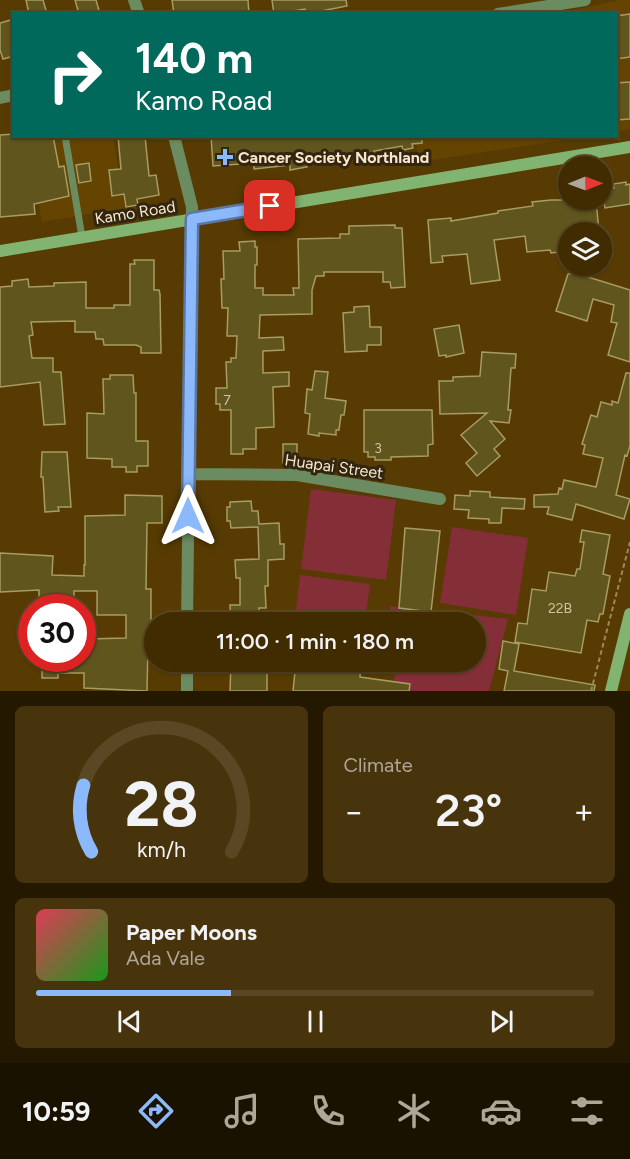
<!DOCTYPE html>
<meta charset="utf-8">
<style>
:root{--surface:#412c02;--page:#48340c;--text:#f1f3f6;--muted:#aea799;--line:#5a4824;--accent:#8cb9fc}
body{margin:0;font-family:Figtree,sans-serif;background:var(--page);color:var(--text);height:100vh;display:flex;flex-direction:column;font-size:22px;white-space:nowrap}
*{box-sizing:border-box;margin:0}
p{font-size:20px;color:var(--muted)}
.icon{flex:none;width:33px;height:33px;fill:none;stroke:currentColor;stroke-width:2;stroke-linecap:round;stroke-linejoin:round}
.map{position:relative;height:691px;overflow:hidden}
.panel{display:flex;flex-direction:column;gap:15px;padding:15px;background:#241801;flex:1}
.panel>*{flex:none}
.banner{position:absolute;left:12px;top:12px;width:606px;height:126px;border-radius:0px;box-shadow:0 2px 4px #0004,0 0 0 2px var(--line);background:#00695c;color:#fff;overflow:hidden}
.needle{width:39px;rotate:89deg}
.fabs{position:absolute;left:558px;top:156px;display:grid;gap:12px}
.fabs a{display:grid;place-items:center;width:54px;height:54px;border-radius:50%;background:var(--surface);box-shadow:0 2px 4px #0004,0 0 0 2px var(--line);font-size:30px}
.speed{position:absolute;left:18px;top:594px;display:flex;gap:12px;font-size:30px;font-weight:700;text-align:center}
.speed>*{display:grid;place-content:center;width:78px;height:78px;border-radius:50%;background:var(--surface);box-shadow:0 2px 4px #0004,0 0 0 2px var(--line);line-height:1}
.speed .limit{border:9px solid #d22;background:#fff;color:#111}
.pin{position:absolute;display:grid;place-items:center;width:51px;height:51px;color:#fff;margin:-26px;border-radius:12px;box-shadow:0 3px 9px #0006}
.me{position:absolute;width:66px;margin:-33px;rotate:0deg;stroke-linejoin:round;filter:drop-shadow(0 0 4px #0008)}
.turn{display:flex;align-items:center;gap:21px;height:126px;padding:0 24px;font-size:27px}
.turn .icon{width:78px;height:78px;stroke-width:2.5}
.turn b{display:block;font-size:42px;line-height:51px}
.big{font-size:45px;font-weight:600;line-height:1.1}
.panel .tile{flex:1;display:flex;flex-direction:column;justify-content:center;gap:9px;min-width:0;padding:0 21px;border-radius:9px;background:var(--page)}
.panel .dial{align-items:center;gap:0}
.dial svg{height:156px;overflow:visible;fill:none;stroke:var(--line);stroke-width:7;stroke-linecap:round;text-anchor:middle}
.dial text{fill:var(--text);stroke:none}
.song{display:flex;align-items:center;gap:18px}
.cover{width:72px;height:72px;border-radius:9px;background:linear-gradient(135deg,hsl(350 70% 55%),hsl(120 70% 35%))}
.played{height:6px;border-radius:3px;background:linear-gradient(90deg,var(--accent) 35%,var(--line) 35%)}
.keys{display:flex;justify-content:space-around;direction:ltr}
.heat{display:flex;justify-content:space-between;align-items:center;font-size:33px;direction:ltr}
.panel .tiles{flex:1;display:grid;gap:15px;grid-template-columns:1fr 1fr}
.tile:last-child{grid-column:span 2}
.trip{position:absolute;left:144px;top:612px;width:342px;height:60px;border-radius:30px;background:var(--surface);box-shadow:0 2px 4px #0004,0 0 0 2px var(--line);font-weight:600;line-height:60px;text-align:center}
.tabs{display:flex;height:96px;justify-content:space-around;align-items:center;background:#1a1201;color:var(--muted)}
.tabs .icon{width:42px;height:42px}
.tabs .active{color:var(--accent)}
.tabs b{font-size:27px;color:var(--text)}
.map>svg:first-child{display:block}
</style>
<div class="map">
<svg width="630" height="691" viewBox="0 0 630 691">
<rect width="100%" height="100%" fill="#573b03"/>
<path fill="#644400" d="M620,0h10v129l-13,2 -1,-117h-62z
M26,137h87l12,71 -83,14z
M415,137h169l-165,25z"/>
<path fill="#842f37" d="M311,489l85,11 -10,80 -85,-11z
M452,527l76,11 -12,77 -76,-12z
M300,575l70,9 -5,38h-29l-41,-5z
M390,606l118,13 -19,72h-96l2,-20 -11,-1 1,-8h91v-40h-87z"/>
<path fill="#60551c" stroke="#a79c63" stroke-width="1.5" d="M26,0h17l4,14h-18z
M75,0h21l4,14h-21z
M172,0h76l1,14h-75z
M272,0h74l1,6 -41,8 -1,-5 -31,5z
M630,14v43l-14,2v-43z
M14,19v37l-11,3 -3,-9v-27z
M630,82v37l-14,1v-37z
M14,134v2h39l6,31 5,-1 5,30 -35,8 1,10 -35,3v-82z
M118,136h27l4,40 7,-1 3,20 -22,4 1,6 -12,2 -2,-13 -12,2 -3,-26 12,-1z
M211,136h211v7l-10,1 1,4 -10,2 -1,-4 -28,5 1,4 -69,7 1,5 -17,3v-5l-36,4v-6l-41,3z
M89,163l2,18 -12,2 -3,-18z
M626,182v3l4,-1v20l-25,4 -3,-19 12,-1 -1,-4z
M551,200h45l3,32h-31v19l-17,2 -1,-3 -23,2 -2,-16 -31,4 6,40 -29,4 -4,-30 -25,2 1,6 -12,1 -3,-43 23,-2v3l47,-8v-2l35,-5 -1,-4z
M395,225v3h7l3,59 -14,1 -1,-6h-7v-10h-59v4h-8l-4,14v24l-52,1 -1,23 24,-1 1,13 -21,1v22l26,-1v14l-16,1 1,40 -18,1v21h-13v5h-12v-44h-11v-6h-4v-16h11l-1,-26h5v-4h5l1,-22h-10l1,-28h-6l-1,-29h3l-1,-28h17l-1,-9 16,-1v6h2v18h-2v23h8v7h31l-1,-7h6l-1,-49 42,-1v-4h9v-8z
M134,260h20v30h5l1,4 1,59h-20v-6l-5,-2h-32l-1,-6h-7l-1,-7h-20v-11l-44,1 2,13 -4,1 3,22h21v14h8l4,52 -21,1 -4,-43 -40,5v-100l12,-1v-5l16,-2 1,8 25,-1v-3l32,-1v26h28v-3h16v-41h5z
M575,273l55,17v72l-22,-7 9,-32 -6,-1 3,-17 -21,-6 -6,22 -31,-10 12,-37z
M369,306l1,21h11v18h-14v6l-22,1 -2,-39 11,-1v-5z
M459,325l5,28 -18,4v-2l-7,1 -5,-27z
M482,352l34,2 -1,14h-4l-3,42h3l-2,13 -19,-2 15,18 -11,10 6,7 -23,20 -11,-13 11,-10 -16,-18 26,-22 -47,1 -1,-33h14v-4l27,-1z
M315,371l13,1 -3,26 21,3 -2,14h-3l-2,15h-3v5l-17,-2v3l-11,-2 2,-20 -5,-1 2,-24 5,1z
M626,373h4v73l-3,10 -2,-1 -9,40 14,4 -6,20 -48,-15 -4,16 -25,-6 2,-7h-15v-12l24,-1 1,-6 3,1 2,-9 32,7 7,-29 -20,-4 2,-9 -3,-1 9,-29 6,2 4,-15 11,3v-4l6,2z
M110,375h23l1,18h2v48h12v25h-11v6h-11v-5h-14v-8l-25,-1v-45l17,1 -1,-35h7z
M364,410h68l1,34 -5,1v11l-37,1v3h-16v-3h-7v-5h-4z
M283,444h14v18l-14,1z
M42,452h25l4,55h-13l1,4 -14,1 -2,-35h-2z
M470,491l20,1v5l35,2 -1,10 -22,-1 -1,15h-12v-4l-21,-1 1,-8 -15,-1 1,-14 15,1z
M125,495l37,1v27h-15l-1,66h5v31l3,1v16h-5l-1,7 -1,47 -63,-3v-15h-26v5h-16v-20h45l-1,-19 40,-1v-23h-29v-24h-23v8l-35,-1v-8l-39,2v-39l53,3 -1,19 32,1v-11h1v-49l40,-1z
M251,501l1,10h6l1,13 20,-1 1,21h4v15l-16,1v26h-3l1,22h-7l1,14h-29l-1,-17h10v-27h-4l-1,-18 24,-1 -1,-32 -27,1 -1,-7h-3v-14h3v-5z
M405,528l35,3 -9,81 -32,-4z
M582,530l28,5 -7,39 7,2 -7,38h-3l-2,8 -11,-2 -6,33 -66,-11 3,-19 9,1 5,-35 14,2 3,-19 26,4 2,-7h3l4,-27h-4z
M503,641l16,3 -5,27 81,14 -1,6h-90l4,-20 -9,-2z
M231,662h36v29h-37z
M296,662h65l-1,15 50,7 -1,7h-116z"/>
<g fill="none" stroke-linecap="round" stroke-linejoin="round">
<path stroke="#9e875c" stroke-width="2" stroke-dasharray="4.5 3" stroke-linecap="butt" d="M591,691l39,-149"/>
<path stroke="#6b8b61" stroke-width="7" d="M65,136l17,101"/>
<path stroke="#6b8b61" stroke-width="12" d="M134,0l5,14
M498,14l87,-14
M0,98l14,-3
M174,136l18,71 -5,415
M188,474l109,1 143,24
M187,691v-29"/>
<path stroke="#81b470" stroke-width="12" d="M0,251l630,-104
M611,691l19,-77"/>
</g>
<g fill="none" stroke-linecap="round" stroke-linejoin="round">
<g stroke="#5b78a4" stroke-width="15">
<path id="route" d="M188,516l4,-297 78,-13"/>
</g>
<use href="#route" stroke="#8cb9fc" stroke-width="10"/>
</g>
<path fill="#8cb9fc" stroke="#322611" stroke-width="2" d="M222 148h6v6h6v6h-6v6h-6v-6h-6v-6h6z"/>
<g text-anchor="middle" stroke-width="6" stroke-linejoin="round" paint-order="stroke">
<g font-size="14" fill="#d1c2a0">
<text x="227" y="405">7</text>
<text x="378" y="453">3</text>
<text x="560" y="613">22B</text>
</g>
<g font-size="16" font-weight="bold" fill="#f7e6cc" stroke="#322611" text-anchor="start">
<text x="238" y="163">Cancer Society Northland</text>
</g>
<g font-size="16" fill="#f7e6cc" stroke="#322611">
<text transform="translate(135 212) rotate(-9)" y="6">Kamo Road</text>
<text transform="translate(334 466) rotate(8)" y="6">Huapai Street</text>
</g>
</g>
</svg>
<div class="fabs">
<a><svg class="needle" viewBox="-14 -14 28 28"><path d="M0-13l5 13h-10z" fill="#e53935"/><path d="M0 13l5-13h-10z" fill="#aea799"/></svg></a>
<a><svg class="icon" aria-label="layers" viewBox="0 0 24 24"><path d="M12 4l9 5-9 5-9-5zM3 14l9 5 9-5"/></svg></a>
</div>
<div class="speed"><div class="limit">30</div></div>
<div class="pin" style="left:270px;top:206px;background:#d93025"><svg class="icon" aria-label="arrive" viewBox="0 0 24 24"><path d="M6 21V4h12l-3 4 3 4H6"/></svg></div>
<svg class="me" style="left:188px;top:516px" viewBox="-20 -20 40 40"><path d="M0-17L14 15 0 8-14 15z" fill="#8cb9fc" stroke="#fff" stroke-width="4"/></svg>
<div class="trip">11:00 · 1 min · 180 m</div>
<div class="banner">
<div class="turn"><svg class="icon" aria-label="right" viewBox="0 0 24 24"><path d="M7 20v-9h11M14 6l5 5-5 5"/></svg><div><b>140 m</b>Kamo Road</div></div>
</div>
</div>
<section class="panel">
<div class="tiles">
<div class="tile dial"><svg viewBox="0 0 100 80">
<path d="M14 69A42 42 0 1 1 86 69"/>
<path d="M14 69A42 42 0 0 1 10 35" stroke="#8cb9fc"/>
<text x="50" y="56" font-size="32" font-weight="700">28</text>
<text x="50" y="72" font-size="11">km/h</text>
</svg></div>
<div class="tile"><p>Climate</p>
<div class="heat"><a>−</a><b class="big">23°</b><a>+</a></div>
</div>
<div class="tile">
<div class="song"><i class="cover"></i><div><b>Paper Moons</b><p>Ada Vale</p></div></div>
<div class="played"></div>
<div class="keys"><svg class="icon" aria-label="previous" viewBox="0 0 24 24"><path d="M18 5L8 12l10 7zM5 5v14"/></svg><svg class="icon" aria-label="pause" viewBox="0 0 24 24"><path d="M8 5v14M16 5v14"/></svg><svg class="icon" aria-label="next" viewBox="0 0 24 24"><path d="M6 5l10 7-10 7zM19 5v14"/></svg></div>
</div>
</div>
</section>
<nav class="tabs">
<b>10:59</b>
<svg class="icon active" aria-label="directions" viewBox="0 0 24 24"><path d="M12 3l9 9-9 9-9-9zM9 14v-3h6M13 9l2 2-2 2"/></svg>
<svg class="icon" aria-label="music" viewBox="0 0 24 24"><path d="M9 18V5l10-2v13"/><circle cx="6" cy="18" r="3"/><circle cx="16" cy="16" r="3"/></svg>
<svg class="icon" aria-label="phone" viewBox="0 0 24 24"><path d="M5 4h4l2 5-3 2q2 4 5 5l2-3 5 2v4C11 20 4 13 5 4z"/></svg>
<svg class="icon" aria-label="climate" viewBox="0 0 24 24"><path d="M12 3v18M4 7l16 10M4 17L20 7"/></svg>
<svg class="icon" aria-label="car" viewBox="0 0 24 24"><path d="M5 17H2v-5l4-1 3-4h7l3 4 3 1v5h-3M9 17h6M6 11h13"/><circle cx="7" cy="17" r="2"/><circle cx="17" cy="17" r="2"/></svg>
<svg class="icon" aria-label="filters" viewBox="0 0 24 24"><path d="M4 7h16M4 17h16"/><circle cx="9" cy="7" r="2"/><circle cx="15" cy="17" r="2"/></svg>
</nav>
